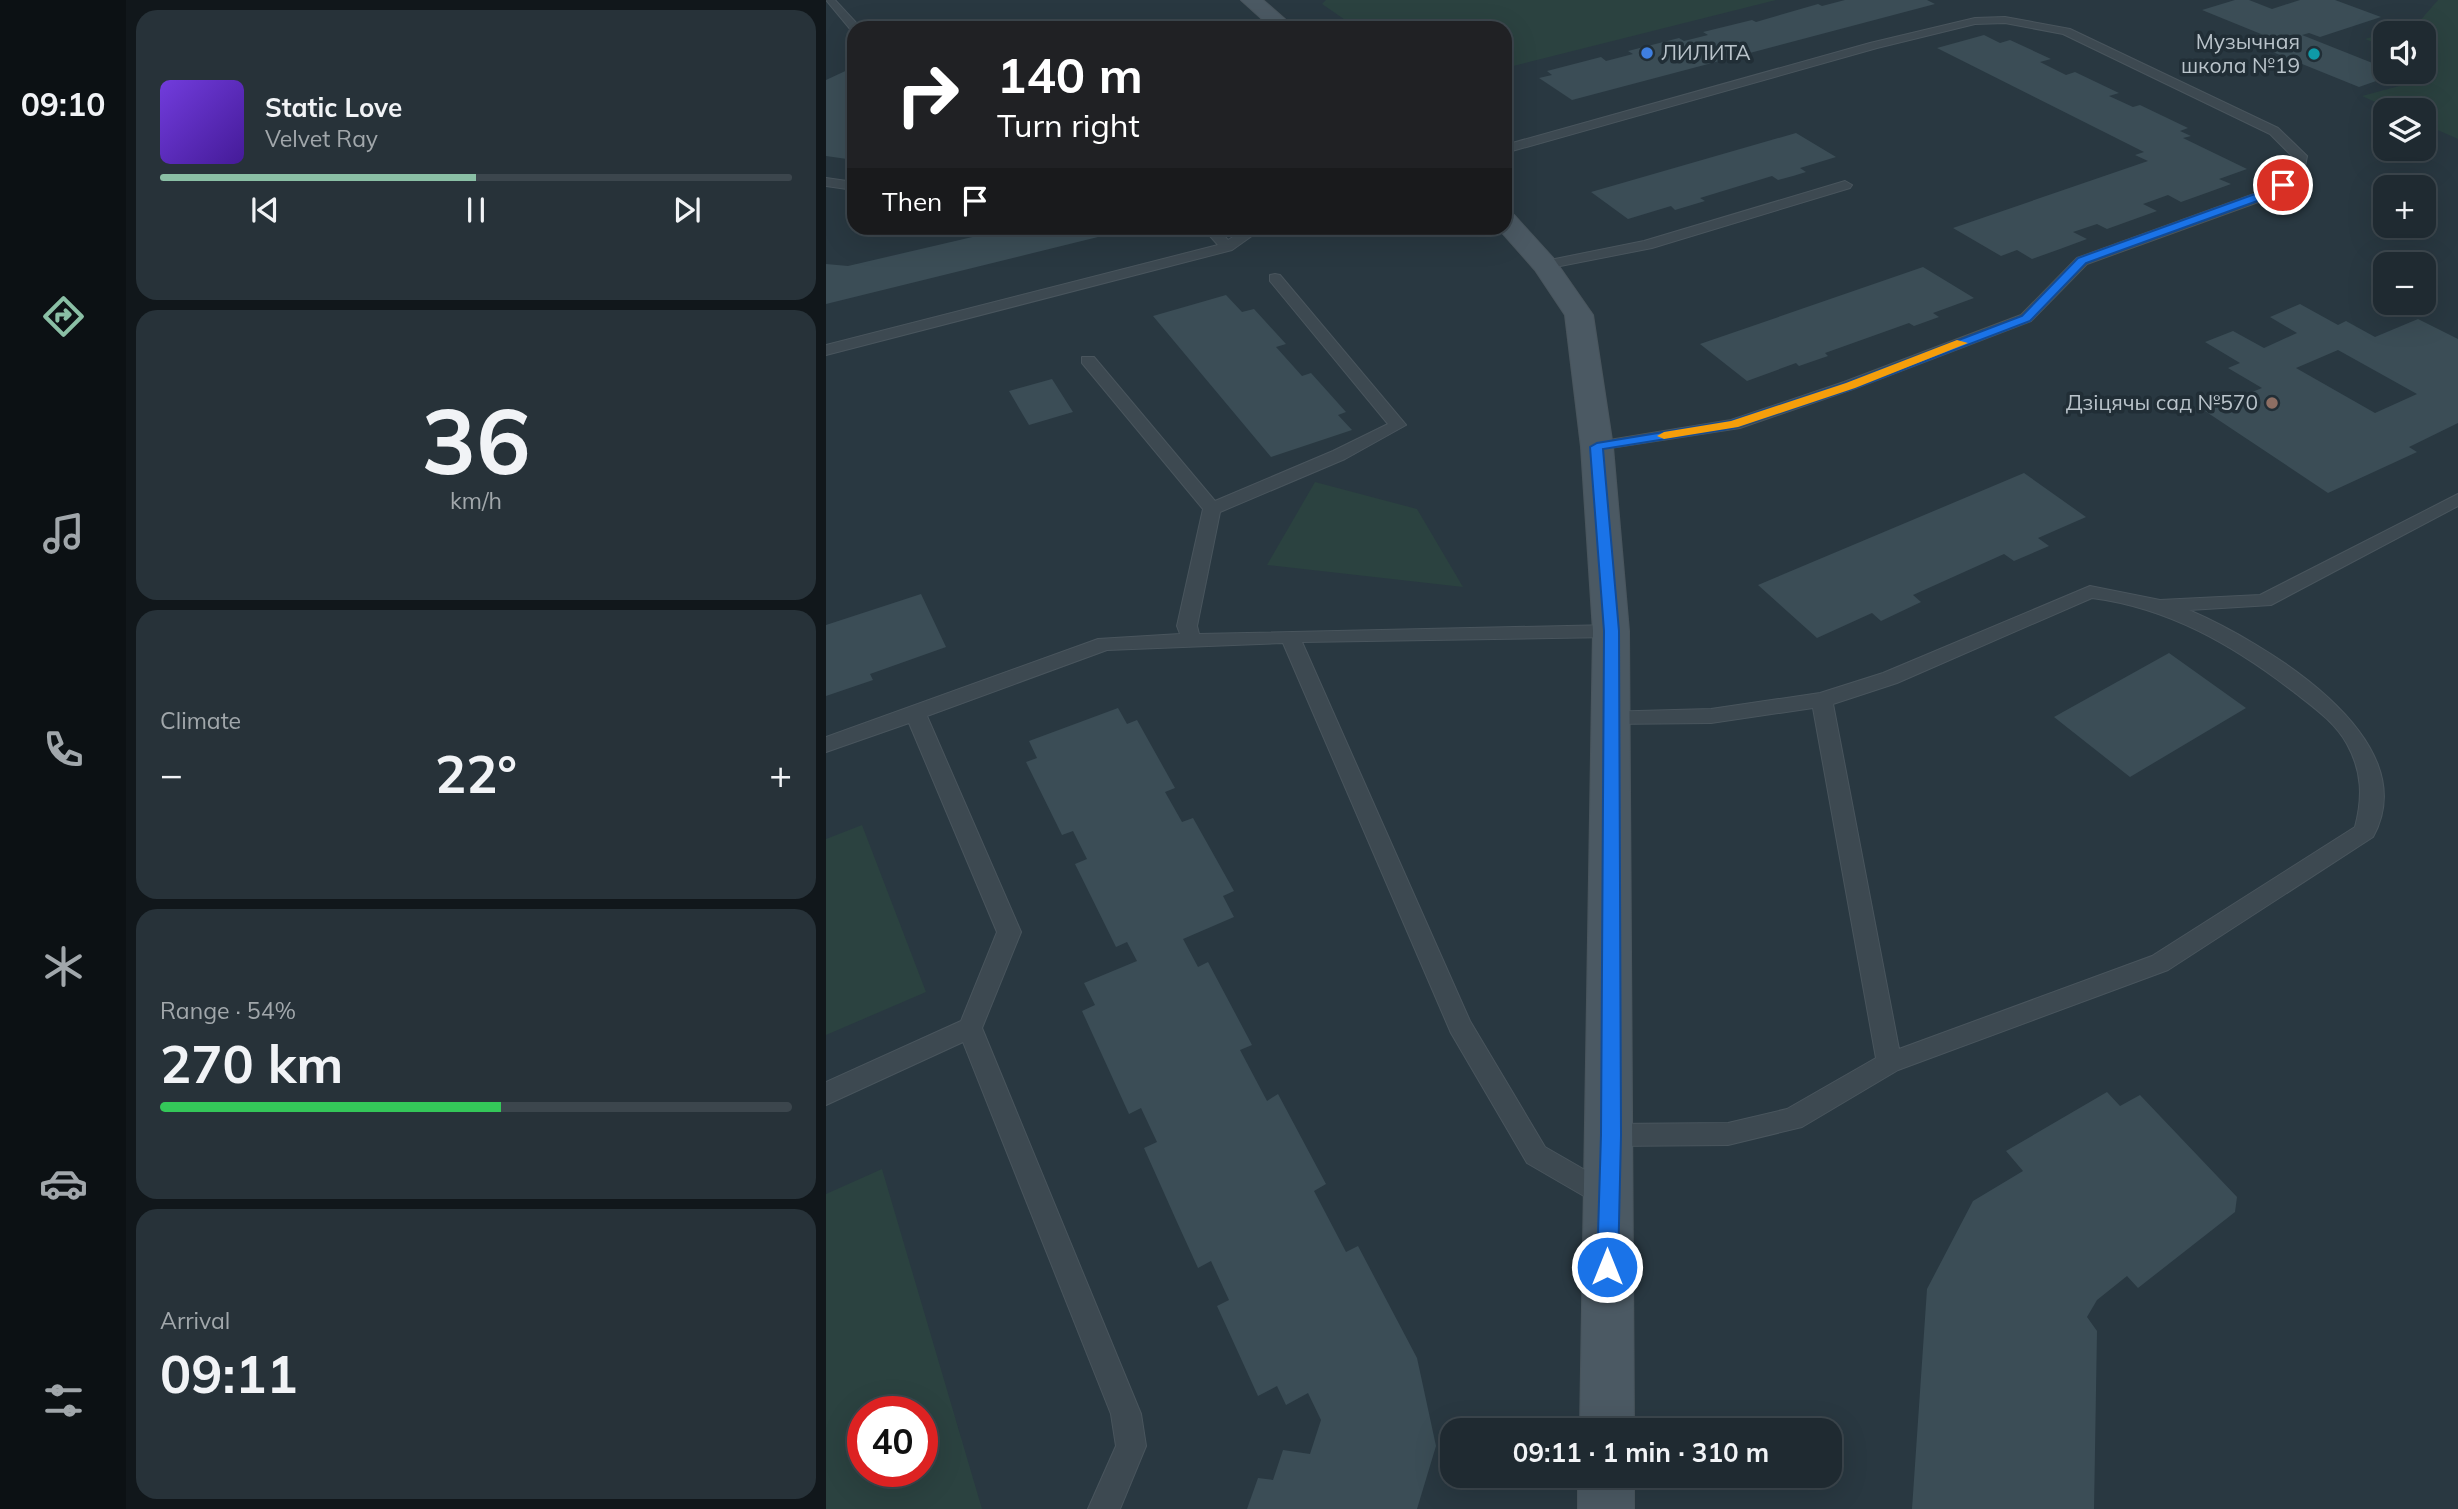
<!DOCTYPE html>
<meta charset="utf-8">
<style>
:root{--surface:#1f2a31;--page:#273239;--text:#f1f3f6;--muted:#a1a7ab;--line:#3c464d;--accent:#8abfa5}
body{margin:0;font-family:Mulish,sans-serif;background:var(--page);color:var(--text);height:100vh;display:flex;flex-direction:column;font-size:26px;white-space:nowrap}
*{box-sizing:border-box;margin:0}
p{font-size:23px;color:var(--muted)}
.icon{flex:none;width:38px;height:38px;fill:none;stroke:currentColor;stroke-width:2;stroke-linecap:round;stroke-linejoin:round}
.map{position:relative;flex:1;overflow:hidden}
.drawer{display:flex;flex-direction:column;gap:10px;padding:10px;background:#11171b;width:700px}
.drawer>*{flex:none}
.guide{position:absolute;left:21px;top:21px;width:665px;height:214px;border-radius:21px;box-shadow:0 7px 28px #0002,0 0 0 2px var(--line);background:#202124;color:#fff;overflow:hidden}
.tools{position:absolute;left:1547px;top:21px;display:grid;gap:14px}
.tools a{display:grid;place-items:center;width:63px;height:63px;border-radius:14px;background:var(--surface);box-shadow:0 7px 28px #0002,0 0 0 2px var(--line);font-size:35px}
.speed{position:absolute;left:21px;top:1396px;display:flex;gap:14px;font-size:35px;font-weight:700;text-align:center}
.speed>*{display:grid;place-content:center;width:91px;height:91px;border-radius:50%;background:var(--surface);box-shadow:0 7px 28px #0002,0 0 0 2px var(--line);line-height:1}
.speed .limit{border:10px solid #d22;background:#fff;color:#111}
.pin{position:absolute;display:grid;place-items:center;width:60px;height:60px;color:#fff;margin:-30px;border:4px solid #fff;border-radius:50%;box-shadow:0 2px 7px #0007}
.me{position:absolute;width:77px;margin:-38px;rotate:0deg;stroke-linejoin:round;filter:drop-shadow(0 0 5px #0008)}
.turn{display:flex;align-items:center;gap:24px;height:147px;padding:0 35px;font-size:32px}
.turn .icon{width:91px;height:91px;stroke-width:2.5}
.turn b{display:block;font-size:49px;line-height:60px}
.then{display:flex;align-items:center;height:66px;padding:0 35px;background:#0003;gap:14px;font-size:26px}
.big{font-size:52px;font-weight:700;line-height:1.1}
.drawer .tile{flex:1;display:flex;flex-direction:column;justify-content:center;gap:10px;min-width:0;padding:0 24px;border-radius:21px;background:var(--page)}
.drawer .dial{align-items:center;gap:0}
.dial b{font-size:91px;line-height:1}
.song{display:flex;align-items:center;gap:21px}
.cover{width:84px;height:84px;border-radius:10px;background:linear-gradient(135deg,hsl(260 70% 55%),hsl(260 70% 35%))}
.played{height:7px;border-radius:4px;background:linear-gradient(90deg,var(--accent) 50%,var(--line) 50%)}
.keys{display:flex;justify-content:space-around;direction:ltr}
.heat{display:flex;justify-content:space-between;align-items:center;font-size:38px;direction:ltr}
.charge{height:10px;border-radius:5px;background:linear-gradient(90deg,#34c759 54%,var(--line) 0)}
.trip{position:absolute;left:614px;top:1418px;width:402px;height:70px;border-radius:21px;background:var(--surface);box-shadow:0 7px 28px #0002,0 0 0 2px var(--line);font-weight:700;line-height:70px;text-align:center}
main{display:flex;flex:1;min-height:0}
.menu{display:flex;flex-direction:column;width:126px;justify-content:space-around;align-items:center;background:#0c1114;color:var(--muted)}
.menu .icon{width:49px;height:49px}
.menu .current{color:var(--accent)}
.menu b{font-size:32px;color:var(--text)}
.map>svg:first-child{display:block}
</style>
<main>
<nav class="menu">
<b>09:10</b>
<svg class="icon current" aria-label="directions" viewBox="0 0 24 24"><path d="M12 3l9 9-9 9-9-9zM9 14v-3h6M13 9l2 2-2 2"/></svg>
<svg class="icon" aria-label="music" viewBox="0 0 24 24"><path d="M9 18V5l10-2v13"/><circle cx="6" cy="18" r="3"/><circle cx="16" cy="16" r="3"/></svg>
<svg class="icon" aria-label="phone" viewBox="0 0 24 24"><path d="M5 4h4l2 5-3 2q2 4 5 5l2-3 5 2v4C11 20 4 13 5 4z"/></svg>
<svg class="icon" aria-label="climate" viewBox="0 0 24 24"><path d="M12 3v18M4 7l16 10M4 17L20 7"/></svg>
<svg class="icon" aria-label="car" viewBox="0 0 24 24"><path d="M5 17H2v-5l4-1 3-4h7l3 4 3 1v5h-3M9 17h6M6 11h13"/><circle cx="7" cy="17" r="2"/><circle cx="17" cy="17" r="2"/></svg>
<svg class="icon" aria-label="filters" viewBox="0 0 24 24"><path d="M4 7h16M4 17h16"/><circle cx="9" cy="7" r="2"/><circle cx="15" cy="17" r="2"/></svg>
</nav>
<section class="drawer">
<div class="tile">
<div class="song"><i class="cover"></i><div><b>Static Love</b><p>Velvet Ray</p></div></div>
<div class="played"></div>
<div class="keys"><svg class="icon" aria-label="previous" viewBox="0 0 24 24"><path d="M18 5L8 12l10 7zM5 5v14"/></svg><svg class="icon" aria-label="pause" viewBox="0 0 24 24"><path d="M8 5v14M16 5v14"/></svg><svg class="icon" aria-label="next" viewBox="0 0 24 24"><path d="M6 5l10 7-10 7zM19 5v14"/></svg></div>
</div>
<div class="tile dial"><b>36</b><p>km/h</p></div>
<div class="tile"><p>Climate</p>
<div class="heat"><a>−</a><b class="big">22°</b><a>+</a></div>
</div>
<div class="tile"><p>Range · 54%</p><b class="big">270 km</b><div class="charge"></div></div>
<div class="tile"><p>Arrival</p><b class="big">09:11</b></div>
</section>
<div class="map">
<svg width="1632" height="1509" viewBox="0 0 1632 1509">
<rect width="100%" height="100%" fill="#293841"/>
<path fill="#2b4240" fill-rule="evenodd" d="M500,0h450l-271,68v-40h-148l-35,-24z
M1612,0h20v139l-34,-15v-14h-31l-31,-14 41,-11 30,-17 -9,-5v-30h-39v14l-20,-8 53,-16z
M489,482l102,27 46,78 -196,-22z
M36,825l64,167 -100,43v-196z
M56,1169l100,340h-156v-315zM96,1412v60h-59v-60z"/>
<path fill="#3b4d56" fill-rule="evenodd" d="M1019,0h82l8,4 -363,96 -33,-22 13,-3 -5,-4 54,-14 5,4 27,-7 -5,-3 51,-13 5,3 24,-6 -5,-3 49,-12 4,2 62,-18 4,2z
M1409,0h14l23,9 28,-9h35l46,17 -61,20 -11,-4 -7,2 83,33v4l14,1 -40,14 -116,-47 18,-6 -59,-24z
M138,23h43l-4,5h-43z
M186,23h26l-3,5h-26z
M59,25h59l-2,3h-59z
M1158,35l16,8 10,-3 41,19 -11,3 26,13 9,-3 44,21 -10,3 24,11 7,-2 48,23 -8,3 11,5 -8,2 64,31 -28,10 12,5 -22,8 -28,10 -13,-7 -25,9 14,7 -50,18 -10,-5 -24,8 14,7 -27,10 -28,10 -15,-9 -16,6 -48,-28 195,-67 -13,-6 9,-3 -207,-104z
M28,67v93l-28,-4v-76z
M970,133l40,24 -36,11 6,4 -13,4 -15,4 -6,-4 -72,22 5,3 -30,9 -4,-4 -43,13 -37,-27z
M185,228h80l7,9 -272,67v-40l22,2z
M1097,267l51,31 -41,15 6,4 -25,9 -5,-3 -84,30 3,3 -29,10 -3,-3 -49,18 -47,-37z
M400,295l16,17 12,-3 32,35 -10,3 26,29 9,-3 35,39 -8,3 14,15 -81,27 -118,-141z
M1474,304l38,21 8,-4 29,16 43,-18 40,20v84l-49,24 8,5 -89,41 -123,-82 57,-23 -34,-20 12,-5 -35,-21 28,-11 31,17 33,-15 -27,-16zM1512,350l79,44 -42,19 -79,-45z
M226,379l21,33 -44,13 -20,-34z
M1198,473l62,44 -48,21 11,8 -35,15 -10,-7 -91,41 8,7 -40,19 -9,-8 -55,25 -59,-53z
M95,594l25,53 -76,27 3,6 -47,16v-71z
M1343,653l77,55 -116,69 -76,-60z
M292,708l9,16 10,-4 38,68 -10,4 17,30 11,-4 41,73 -11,5 11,21 -51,22 15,28 10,-5 44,83 -12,5 27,51 11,-7 48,90 -12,7 32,61 12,-6 59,112 19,88 -19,63h-170l11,-31 15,2 10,-30 27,4 11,-34 -13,-27 -22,12 -9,-19 -19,10 -41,-90 12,-6 -18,-39 -13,7 -21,-46 -33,-74 13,-6 -16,-34 -12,6 -47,-103 13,-6 -11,-22 53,-22 -10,-19 -11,5 -41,-83 12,-5 -14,-28 -11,4 -36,-73 11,-4 -8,-17z
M1281,1092l13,14 20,-11 97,102 -2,15 -97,76 -11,-12 -30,24 -10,17 10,14 -3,178h-182l15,-220 46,-88 50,-30 -17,-20z"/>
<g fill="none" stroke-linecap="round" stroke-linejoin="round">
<g stroke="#49555d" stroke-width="2">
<path id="lane" d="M0,0h9l26,28 -10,2z
M1179,17l65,12 208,99 29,28 -4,21 -28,19 -188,68 -56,57 -175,67 -116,40 -149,23 -2,-4 2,-4 6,-1 134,-22 113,-38 177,-67 56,-57 188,-68 25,-15 3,-18 -23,-23 -207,-100 -58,-11 -30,1 -98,24 -372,105v-8l365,-102 105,-25z
M0,178l28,4v8l-28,-4z
M1019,181l7,4 -2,3 -198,60 -107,21 -7,-4 7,-4 99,-20z
M377,228h14l11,12 19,-12h16l-31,22 -406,105v-10l392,-100z
M449,274l5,1 126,150 -61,34 -125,53 -23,114 2,8 412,-9 10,6 -10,6 -309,5 168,379 75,126 73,42 3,9 -3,9 -10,3 -81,-47 -76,-130 -168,-390 -176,7 -180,66 94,216 -39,96 159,386 5,32 -26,63h-32l28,-63 -5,-32 -148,-372 -137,63v-23l135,-61 36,-89 -88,-209 -83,29v-15l272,-98 82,-5 -3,-8 26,-117 -121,-146v-6h12l121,144 118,-50 55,-27 -118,-143v-6z
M1632,494v12l-187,99 -82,5c71,31 239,127 184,227l-205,133 -270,100 -96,57 -74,18 -117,1 -9,-3 -4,-8 4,-8 9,-3 117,-1 59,-14 89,-51 -63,-350 -102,15 -102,1 -7,-2 -3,-5 3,-5 109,-3 109,-16 63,-20 207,-87 70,14 100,-5zM1266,598c77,10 141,47 202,94 19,15 41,30 53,52 15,27 16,53 8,83l-203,129 -253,93 -66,-345 64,-21z"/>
</g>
<g stroke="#49555d" stroke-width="2">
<path id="secondary" d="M415,0h22l32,28h-23z
M679,212l9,3 40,44 39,56 20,132 16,184 5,799h-54l13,-799 -12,-184 -16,-132 -30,-45 -37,-42h7z
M752,1475h56v34h-56z"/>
</g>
<use href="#lane" fill="#3d4951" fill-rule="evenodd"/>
<use href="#secondary" fill="#4b5963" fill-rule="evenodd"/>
</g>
<path fill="#1a73e8" stroke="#114b97" stroke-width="2" d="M1453,183l9,2 -14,10 -188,68 -56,58 -175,67 -121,40 -131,21 16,182 2,504 -3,132 -3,7 -8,3 -7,-3 -3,-7 4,-132 3,-504 -14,-184 7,-4 134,-22 115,-38 176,-67 56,-58 188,-68z"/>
<path fill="#f59e0b" d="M1131,340l11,3 -113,45 -117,39 -74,12 -7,-3 7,-4 67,-11 115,-38z"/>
<circle fill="#3f7fe0" stroke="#212e36" stroke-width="2.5" cx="821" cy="53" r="7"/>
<circle fill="#0f9aa8" stroke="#212e36" stroke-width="2.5" cx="1488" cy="54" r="7"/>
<circle fill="#8d6e63" stroke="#212e36" stroke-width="2.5" cx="1446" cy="403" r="7"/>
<g text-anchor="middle" stroke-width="7" stroke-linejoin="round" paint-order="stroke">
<g font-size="21" fill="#bac4cb" stroke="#212e36" text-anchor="end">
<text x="1474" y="49">Музычная<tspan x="1474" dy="24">школа №19</tspan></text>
<text x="835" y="60" text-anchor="start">ЛИЛИТА</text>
<text x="1432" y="410">Дзіцячы сад №570</text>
</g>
</g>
</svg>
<div class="tools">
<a><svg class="icon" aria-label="sound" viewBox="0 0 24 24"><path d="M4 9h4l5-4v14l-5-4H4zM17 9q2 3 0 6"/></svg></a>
<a><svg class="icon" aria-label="layers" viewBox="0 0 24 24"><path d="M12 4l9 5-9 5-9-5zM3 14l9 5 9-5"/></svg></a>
<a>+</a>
<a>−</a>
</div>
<div class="speed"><div class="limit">40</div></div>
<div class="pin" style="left:1457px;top:185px;background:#d93025"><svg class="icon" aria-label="arrive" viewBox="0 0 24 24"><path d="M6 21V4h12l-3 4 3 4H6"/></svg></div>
<svg class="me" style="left:781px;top:1267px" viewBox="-20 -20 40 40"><circle r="17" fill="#1a73e8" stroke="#fff" stroke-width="3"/><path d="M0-11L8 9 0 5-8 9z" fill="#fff"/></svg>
<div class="trip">09:11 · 1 min · 310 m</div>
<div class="guide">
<div class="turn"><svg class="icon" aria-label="right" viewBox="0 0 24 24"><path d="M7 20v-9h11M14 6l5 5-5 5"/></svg><div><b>140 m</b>Turn right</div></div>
<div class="then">Then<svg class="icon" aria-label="arrive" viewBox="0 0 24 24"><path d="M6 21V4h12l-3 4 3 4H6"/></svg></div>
</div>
</div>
</main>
